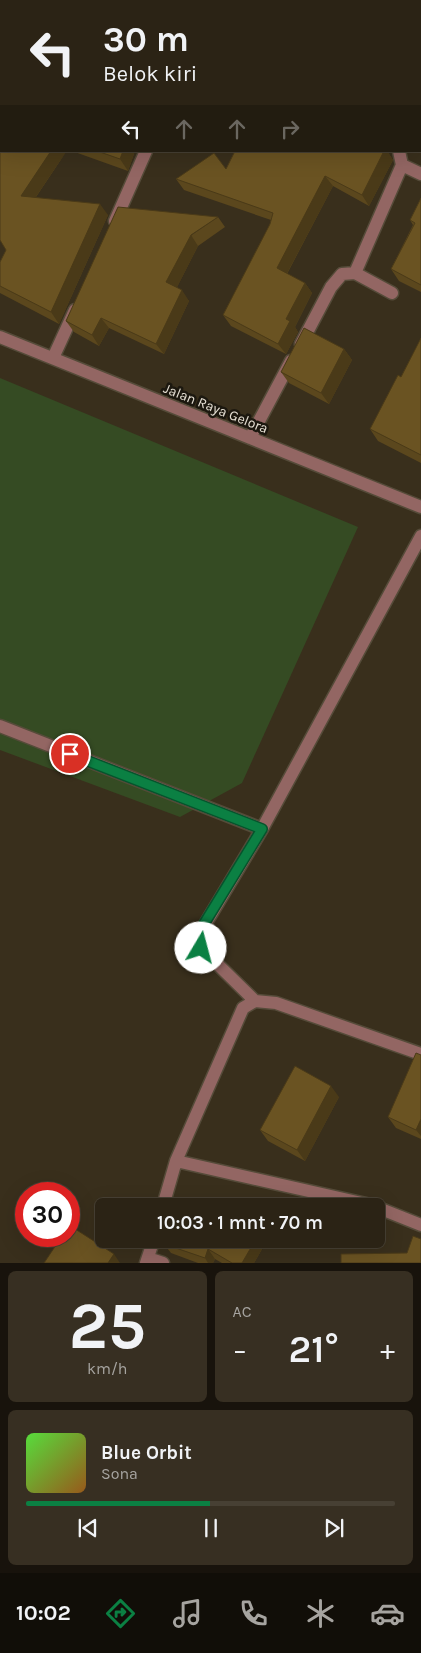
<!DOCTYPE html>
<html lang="id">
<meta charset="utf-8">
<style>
:root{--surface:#2b2315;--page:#372f22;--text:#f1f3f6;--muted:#a6a4a0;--line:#474034;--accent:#0b8043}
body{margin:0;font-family:Karla,sans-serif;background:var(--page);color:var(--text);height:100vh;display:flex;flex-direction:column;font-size:19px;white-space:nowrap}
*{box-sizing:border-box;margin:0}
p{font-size:16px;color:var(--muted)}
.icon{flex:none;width:28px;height:28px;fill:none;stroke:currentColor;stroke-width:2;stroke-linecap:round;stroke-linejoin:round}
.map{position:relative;height:1263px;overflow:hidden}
.details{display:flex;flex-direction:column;gap:8px;padding:8px;background:#18130c;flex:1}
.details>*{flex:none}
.guide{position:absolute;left:0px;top:0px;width:421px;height:152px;box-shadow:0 5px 20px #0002,0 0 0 1px var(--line);background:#2b2315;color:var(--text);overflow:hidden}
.speed{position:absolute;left:15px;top:1182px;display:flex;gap:10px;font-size:25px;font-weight:700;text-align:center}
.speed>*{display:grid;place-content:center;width:65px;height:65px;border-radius:50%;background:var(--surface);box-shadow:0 5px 20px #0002,0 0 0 1px var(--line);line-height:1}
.speed .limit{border:8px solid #d22;background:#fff;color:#111}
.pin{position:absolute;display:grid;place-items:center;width:42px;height:42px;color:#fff;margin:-21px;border:2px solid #fff;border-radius:50%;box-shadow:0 1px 5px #0007}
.me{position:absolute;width:55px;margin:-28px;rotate:8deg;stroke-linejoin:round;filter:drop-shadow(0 0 4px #0008)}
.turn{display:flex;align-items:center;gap:18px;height:105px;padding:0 20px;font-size:22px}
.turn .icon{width:65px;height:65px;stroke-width:2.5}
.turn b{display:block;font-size:35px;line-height:42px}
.lanes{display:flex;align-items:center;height:48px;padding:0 20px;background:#0003;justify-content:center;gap:25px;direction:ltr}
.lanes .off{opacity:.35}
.big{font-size:38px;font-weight:600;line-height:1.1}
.details .tile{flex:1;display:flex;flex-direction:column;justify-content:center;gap:8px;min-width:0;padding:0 18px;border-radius:8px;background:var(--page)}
.details .dial{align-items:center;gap:0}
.dial b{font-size:65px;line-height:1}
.song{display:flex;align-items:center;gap:15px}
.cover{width:60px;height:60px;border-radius:8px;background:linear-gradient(135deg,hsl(110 70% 55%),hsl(30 70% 35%))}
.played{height:5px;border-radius:2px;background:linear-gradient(90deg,var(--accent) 50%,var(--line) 50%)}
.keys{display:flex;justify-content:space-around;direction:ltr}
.heat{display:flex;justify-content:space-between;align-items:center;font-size:28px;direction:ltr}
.details .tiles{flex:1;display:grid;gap:8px;grid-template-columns:1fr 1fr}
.tile:last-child{grid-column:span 2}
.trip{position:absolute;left:95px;top:1198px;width:290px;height:50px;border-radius:8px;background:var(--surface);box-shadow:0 5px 20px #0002,0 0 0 1px var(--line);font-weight:600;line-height:50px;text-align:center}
.tab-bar{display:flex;height:80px;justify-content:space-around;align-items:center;background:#110e08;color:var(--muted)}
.tab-bar .icon{width:35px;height:35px}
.tab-bar .current{color:var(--accent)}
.tab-bar b{font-size:22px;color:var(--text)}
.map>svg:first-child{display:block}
</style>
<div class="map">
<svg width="421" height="1263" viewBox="0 0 421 1263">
<rect width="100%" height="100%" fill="#392f1c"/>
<path fill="#354b23" d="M0,378l358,149 -116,256 -62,34 -180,-67z"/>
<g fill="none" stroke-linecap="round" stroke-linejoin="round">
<g stroke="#554b39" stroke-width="15">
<path id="minor" d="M57,0l2,1
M183,1l3,-1
M420,19l1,-3
M402,165l19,9
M115,221l31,-70
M355,273l47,-108 -3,-14
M0,337l421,170
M301,344l30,-57 11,-13 13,-1 37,20
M53,358l22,-48
M250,438l41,-77
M0,726l262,103
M255,1001l-54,-53v-17l61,-102 159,-293
M176,1161l199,45
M163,1206l13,-45 67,-153 12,-7 21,2 145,51
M376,1207l45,18
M148,1258l15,5
M146,1263l8,-24"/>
</g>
<use href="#minor" stroke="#936663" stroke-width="12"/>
</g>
<path fill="#5b471d" d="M116,0h14l-2,1h-12z
M72,151h63l-7,20z
M235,151h152l6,9 -24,46 -36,-20 -46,88 18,9 7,10 -17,34 3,5 -12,22 -55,-28 -8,-11 47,-91 1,-4 -87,-30 -8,-11 50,-10z
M66,152l-30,45 72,18 -49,109 -59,-31v-31l6,-12 -6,-10z
M421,198v94l-22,-11 -8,-12 22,-44 -3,-5z
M218,217l7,10 -27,19 -21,41 12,14 -25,53 -55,-26 -10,18 -25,-14 -8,-11z
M421,338v125l-43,-22 -8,-12 31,-52z
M344,349l8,11 -23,44 -40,-21 -8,-11z
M421,1055v84l-25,-11 -8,-11z
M339,1097l-34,64 -37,-20 -8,-11z
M164,1244h101l-11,19h-32l-7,-4 -2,4h-15l-27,-10z"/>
<path fill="#4a3a18" d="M399,0h7l1,1h-8z
M51,151h14l1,1 -37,55 -8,-11z
M123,151h12l-7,20 -8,-12z
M384,151h3l6,9 -24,46 -7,-11z
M325,176l8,10 -49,93 -7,-11z
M100,204l8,11 -49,109 -8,-12z
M191,235l7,11 -24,47 -8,-11z
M305,283l7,10 -17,34 3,5 -12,22 -8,-10 8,-25z
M182,290l7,11 -25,53 -8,-10z
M101,318l8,10 -10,18 -7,-11z
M344,349l8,11 -23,44 -8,-11z
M331,1086l8,11 -34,64 -8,-11z
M421,1119v17l-5,-6z
M256,1239h5l4,5 -11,19h-12z
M208,1249l7,10 -2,4h-5l-3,-5z
M114,1254l6,9h-12z"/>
<path fill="#6a5322" stroke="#4a3a18" d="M190,0h17l2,1h-19z
M349,0h50v1h-50z
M420,83h1v61l-1,-1z
M0,103l1,1v47h50l-30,45 79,8 -49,108 -51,-26v-24l6,-12 -6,-10z
M97,151h26l-3,8z
M235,151h149l-22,44 -37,-19 -48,92 28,15 -19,36 4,2 -12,23 -55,-29 47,-91 3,-11 -97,-34 38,-26 12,16z
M421,198v87l-30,-16 24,-46 -5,-3z
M118,207l100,10 -27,18 -25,47 16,8 -26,54 -55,-26 -9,17 -26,-14z
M304,328l40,21 -23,44 -40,-21z
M421,338v117l-51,-26 28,-54 3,2z
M416,1053l5,2v64l-5,11 -28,-13z
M295,1066l36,20 -34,64 -37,-20z
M69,1225l45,29 -6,9h-64l18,-27h7z
M413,1236l8,3v24h-80v-9l66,-1z
M166,1239h90l-14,24h-10l-24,-14 -3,9 -41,-14z"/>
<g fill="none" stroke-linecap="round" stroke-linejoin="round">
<g stroke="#07532c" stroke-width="12">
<path id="route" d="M70,754l192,75 -58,95 -5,14 2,10"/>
</g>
<use href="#route" stroke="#0b8043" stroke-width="9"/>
</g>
<g text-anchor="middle" stroke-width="5" stroke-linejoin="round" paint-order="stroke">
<g font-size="14" fill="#e6e0d4" stroke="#1c180f">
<text transform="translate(216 408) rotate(22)" y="5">Jalan Raya Gelora</text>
</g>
</g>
</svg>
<div class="speed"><div class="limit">30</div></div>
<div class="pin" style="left:70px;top:754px;background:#d93025"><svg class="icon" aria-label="arrive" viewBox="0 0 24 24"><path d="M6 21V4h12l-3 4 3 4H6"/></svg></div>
<svg class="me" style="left:201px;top:948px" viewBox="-20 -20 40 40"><circle r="19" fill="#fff"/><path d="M0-13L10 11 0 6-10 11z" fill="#0b8043"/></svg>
<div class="trip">10:03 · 1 mnt · 70 m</div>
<div class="guide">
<div class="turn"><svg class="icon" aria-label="left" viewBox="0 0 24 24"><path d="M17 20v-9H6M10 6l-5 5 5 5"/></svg><div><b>30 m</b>Belok kiri</div></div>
<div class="lanes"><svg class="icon" aria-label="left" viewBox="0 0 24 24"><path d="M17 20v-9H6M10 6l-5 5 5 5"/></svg><svg class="icon off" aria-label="ahead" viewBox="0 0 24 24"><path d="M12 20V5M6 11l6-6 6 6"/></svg><svg class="icon off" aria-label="ahead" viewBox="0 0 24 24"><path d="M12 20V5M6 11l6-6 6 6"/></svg><svg class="icon off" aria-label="right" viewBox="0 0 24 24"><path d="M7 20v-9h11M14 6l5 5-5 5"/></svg></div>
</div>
</div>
<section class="details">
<div class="tiles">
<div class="tile dial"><b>25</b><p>km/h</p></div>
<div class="tile"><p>AC</p>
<div class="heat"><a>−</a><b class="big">21°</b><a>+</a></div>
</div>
<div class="tile">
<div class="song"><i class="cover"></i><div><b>Blue Orbit</b><p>Sona</p></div></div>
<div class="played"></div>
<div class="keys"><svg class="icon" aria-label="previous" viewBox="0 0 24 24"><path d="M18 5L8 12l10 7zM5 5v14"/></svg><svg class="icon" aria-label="pause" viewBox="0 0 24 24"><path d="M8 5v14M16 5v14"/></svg><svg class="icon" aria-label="next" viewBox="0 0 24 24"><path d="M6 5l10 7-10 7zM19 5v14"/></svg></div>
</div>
</div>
</section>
<nav class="tab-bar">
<b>10:02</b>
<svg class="icon current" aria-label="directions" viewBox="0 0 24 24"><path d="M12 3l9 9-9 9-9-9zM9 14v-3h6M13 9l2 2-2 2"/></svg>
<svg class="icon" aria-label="music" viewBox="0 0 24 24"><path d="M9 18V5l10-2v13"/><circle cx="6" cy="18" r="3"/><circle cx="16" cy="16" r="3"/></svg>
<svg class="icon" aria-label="phone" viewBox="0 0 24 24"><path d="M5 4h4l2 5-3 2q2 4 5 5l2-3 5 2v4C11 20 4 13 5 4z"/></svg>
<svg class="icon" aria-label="climate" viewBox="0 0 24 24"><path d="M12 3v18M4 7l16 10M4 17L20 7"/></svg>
<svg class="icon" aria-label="car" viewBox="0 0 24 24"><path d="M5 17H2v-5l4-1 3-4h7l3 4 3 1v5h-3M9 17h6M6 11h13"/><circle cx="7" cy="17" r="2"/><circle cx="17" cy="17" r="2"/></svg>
</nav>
